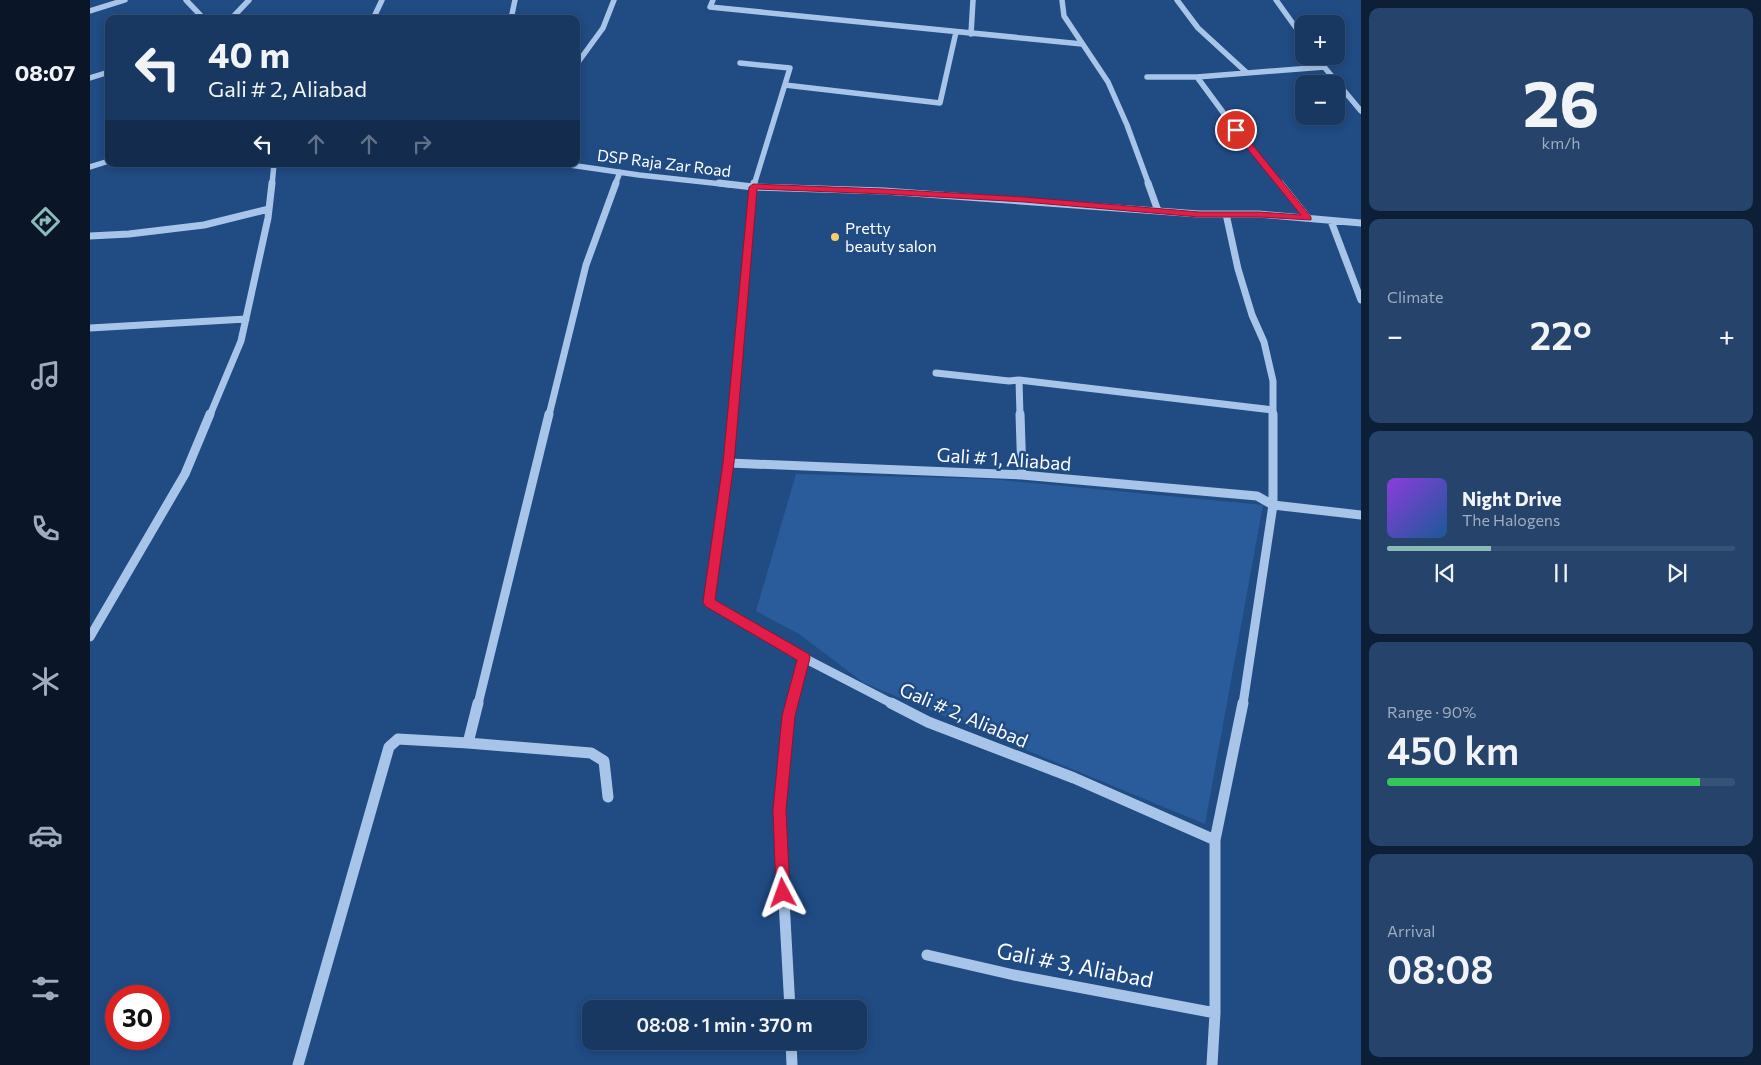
<!DOCTYPE html>
<meta charset="utf-8">
<style>
:root{--surface:#183862;--page:#25436b;--text:#f1f3f6;--muted:#9facbe;--line:#365277;--accent:#8bbbb9}
body{margin:0;font-family:Commissioner,sans-serif;background:var(--page);color:var(--text);height:100vh;display:flex;flex-direction:column;font-size:19px;white-space:nowrap}
*{box-sizing:border-box;margin:0}
p{font-size:16px;color:var(--muted)}
.icon{flex:none;width:28px;height:28px;fill:none;stroke:currentColor;stroke-width:2;stroke-linecap:round;stroke-linejoin:round}
.map{position:relative;flex:1;overflow:hidden}
.drawer{display:flex;flex-direction:column;gap:8px;padding:8px;background:#0d1f36;width:400px}
.drawer>*{flex:none}
.top-card{position:absolute;left:15px;top:15px;width:475px;height:152px;border-radius:10px;box-shadow:0 2px 8px #0003,0 0 0 1px var(--line);background:#183862;color:var(--text);overflow:hidden}
.tools{position:absolute;left:1205px;top:15px;display:grid;gap:10px}
.tools a{display:grid;place-items:center;width:50px;height:50px;border-radius:10px;background:var(--surface);box-shadow:0 2px 8px #0003,0 0 0 1px var(--line);font-size:25px}
.speed{position:absolute;left:15px;top:985px;display:flex;gap:10px;font-size:25px;font-weight:700;text-align:center}
.speed>*{display:grid;place-content:center;width:65px;height:65px;border-radius:50%;background:var(--surface);box-shadow:0 2px 8px #0003,0 0 0 1px var(--line);line-height:1}
.speed .limit{border:8px solid #d22;background:#fff;color:#111}
.pin{position:absolute;display:grid;place-items:center;width:42px;height:42px;color:#fff;margin:-21px;border:2px solid #fff;border-radius:50%;box-shadow:0 1px 5px #0007}
.me{position:absolute;width:55px;margin:-28px;rotate:356deg;stroke-linejoin:round;filter:drop-shadow(0 0 4px #0008)}
.turn{display:flex;align-items:center;gap:18px;height:105px;padding:0 20px;font-size:22px}
.turn .icon{width:65px;height:65px;stroke-width:2.5}
.turn b{display:block;font-size:35px;line-height:42px}
.lanes{display:flex;align-items:center;height:48px;padding:0 20px;background:#0003;justify-content:center;gap:25px;direction:ltr}
.lanes .off{opacity:.35}
.big{font-size:38px;font-weight:600;line-height:1.1}
.drawer .widget{flex:1;display:flex;flex-direction:column;justify-content:center;gap:8px;min-width:0;padding:0 18px;border-radius:10px;background:var(--page)}
.drawer .dial{align-items:center;gap:0}
.dial b{font-size:65px;line-height:1}
.song{display:flex;align-items:center;gap:15px}
.cover{width:60px;height:60px;border-radius:8px;background:linear-gradient(135deg,hsl(270 70% 55%),hsl(210 70% 35%))}
.played{height:5px;border-radius:2px;background:linear-gradient(90deg,var(--accent) 30%,var(--line) 30%)}
.keys{display:flex;justify-content:space-around;direction:ltr}
.heat{display:flex;justify-content:space-between;align-items:center;font-size:28px;direction:ltr}
.charge{height:8px;border-radius:4px;background:linear-gradient(90deg,#34c759 90%,var(--line) 0)}
.trip{position:absolute;left:492px;top:1000px;width:285px;height:50px;border-radius:10px;background:var(--surface);box-shadow:0 2px 8px #0003,0 0 0 1px var(--line);font-weight:600;line-height:50px;text-align:center}
main{display:flex;flex:1;min-height:0}
.tab-bar{display:flex;flex-direction:column;width:90px;justify-content:space-around;align-items:center;background:#0a1627;color:var(--muted)}
.tab-bar .icon{width:35px;height:35px}
.tab-bar .on{color:var(--accent)}
.tab-bar b{font-size:22px;color:var(--text)}
.map>svg:first-child{display:block}
</style>
<main>
<nav class="tab-bar">
<b>08:07</b>
<svg class="icon on" aria-label="directions" viewBox="0 0 24 24"><path d="M12 3l9 9-9 9-9-9zM9 14v-3h6M13 9l2 2-2 2"/></svg>
<svg class="icon" aria-label="music" viewBox="0 0 24 24"><path d="M9 18V5l10-2v13"/><circle cx="6" cy="18" r="3"/><circle cx="16" cy="16" r="3"/></svg>
<svg class="icon" aria-label="phone" viewBox="0 0 24 24"><path d="M5 4h4l2 5-3 2q2 4 5 5l2-3 5 2v4C11 20 4 13 5 4z"/></svg>
<svg class="icon" aria-label="climate" viewBox="0 0 24 24"><path d="M12 3v18M4 7l16 10M4 17L20 7"/></svg>
<svg class="icon" aria-label="car" viewBox="0 0 24 24"><path d="M5 17H2v-5l4-1 3-4h7l3 4 3 1v5h-3M9 17h6M6 11h13"/><circle cx="7" cy="17" r="2"/><circle cx="17" cy="17" r="2"/></svg>
<svg class="icon" aria-label="filters" viewBox="0 0 24 24"><path d="M4 7h16M4 17h16"/><circle cx="9" cy="7" r="2"/><circle cx="15" cy="17" r="2"/></svg>
</nav>
<div class="map">
<svg width="1271" height="1065" viewBox="0 0 1271 1065">
<rect width="100%" height="100%" fill="#204b83"/>
<path fill="#2a5c9c" d="M706,474l194,5 273,26 -58,319 -341,-141 -65,-49 -43,-23z"/>
<g fill="none" stroke-linecap="round" stroke-linejoin="round">
<path stroke="#a8c5e9" stroke-width="5.5" d="M96,0l18,19
M623,0l-3,7 372,37
M972,0l2,16 44,66 19,43 22,60
M1087,0l21,28 48,44
M1186,0l28,39
M0,11l35,-11
M141,19l18,-19
M283,19l9,-19
M421,19l4,-19
M881,34l2,-34
M1225,56l46,55
M650,63l50,5 -36,117
M486,65l27,-37 11,-28
M1057,77h50
M0,78l19,-6
M695,85l155,18 16,-71
M473,164l76,11 92,10
M0,167l19,-6
M182,185l2,-21
M525,185l5,-13
M1191,185l-45,-55 -39,-53 127,-10"/>
<path stroke="#a8c5e9" stroke-width="7" d="M629,183l34,4 131,4 315,23h60l102,9
M1058,183l10,28
M1190,183l28,35
M1136,214l12,55 14,46 12,27 9,39v34
M1241,221l30,79
M0,236l39,-2 75,-9 65,-16
M0,328l156,-9
M846,373l73,8 10,-1 254,30
M929,380l1,35
M120,415l31,-74 27,-123 4,-35
M459,415l37,-150 30,-82
M643,415l21,-232"/>
<path stroke="#a8c5e9" stroke-width="9" d="M643,414l-4,49 -20,139 95,56 89,46
M930,414l2,61
M639,463l293,12 235,21 16,9 88,10
M0,637l95,-163 25,-60
M388,704l71,-290
M702,704l12,-46
M1153,704l30,-199v-91"/>
<path stroke="#a8c5e9" stroke-width="11" d="M801,703l37,19 146,56 141,62
M378,743l123,10 13,8 4,36
M837,955l87,20 201,38
M700,1009l-11,-199 9,-93 4,-14
M701,1041l1,24
M208,1065l91,-318 9,-8 70,4 10,-40
M1122,1065l3,-52v-173l28,-137"/>
</g>
<path fill="#e11d48" stroke="#92132f" d="M1146,127l3,1 72,89v3l-52,-3h-60l-175,-15 -140,-8 -127,-5 -23,274 -19,137 94,54 1,4 -15,58 -9,94 4,83 -2,5 -5,2 -5,-2 -2,-5 -3,-83 9,-94 15,-56 -92,-54 -2,-4 20,-139 26,-276 4,-3 131,5 140,8 175,15h60l42,3 -68,-84 -1,-1z"/>
<circle fill="#f6cf69" stroke="#204b83" stroke-width="2" cx="745" cy="237" r="5"/>
<g text-anchor="middle" stroke-width="5" stroke-linejoin="round" paint-order="stroke">
<g font-size="16" fill="#fff" stroke="#204b83">
<text transform="translate(574 163) rotate(7)" y="6">DSP Raja Zar Road</text>
</g>
<g font-size="16" fill="#fff" stroke="#204b83" text-anchor="start">
<text x="755" y="234">Pretty<tspan x="755" dy="18">beauty salon</tspan></text>
</g>
<g font-size="19" fill="#fff" stroke="#204b83">
<text transform="translate(914 459) rotate(4)" y="7">Gali # 1, Aliabad</text>
<text transform="translate(874 715) rotate(23)" y="7">Gali # 2, Aliabad</text>
</g>
<g font-size="22" fill="#fff" stroke="#204b83">
<text transform="translate(985 965) rotate(11)" y="8">Gali # 3, Aliabad</text>
</g>
</g>
</svg>
<div class="tools">
<a>+</a>
<a>−</a>
</div>
<div class="speed"><div class="limit">30</div></div>
<div class="pin" style="left:1146px;top:130px;background:#d93025"><svg class="icon" aria-label="arrive" viewBox="0 0 24 24"><path d="M6 21V4h12l-3 4 3 4H6"/></svg></div>
<svg class="me" style="left:693px;top:893px" viewBox="-20 -20 40 40"><path d="M0-17L14 15 0 8-14 15z" fill="#e11d48" stroke="#fff" stroke-width="4"/></svg>
<div class="trip">08:08 · 1 min · 370 m</div>
<div class="top-card">
<div class="turn"><svg class="icon" aria-label="left" viewBox="0 0 24 24"><path d="M17 20v-9H6M10 6l-5 5 5 5"/></svg><div><b>40 m</b>Gali # 2, Aliabad</div></div>
<div class="lanes"><svg class="icon" aria-label="left" viewBox="0 0 24 24"><path d="M17 20v-9H6M10 6l-5 5 5 5"/></svg><svg class="icon off" aria-label="ahead" viewBox="0 0 24 24"><path d="M12 20V5M6 11l6-6 6 6"/></svg><svg class="icon off" aria-label="ahead" viewBox="0 0 24 24"><path d="M12 20V5M6 11l6-6 6 6"/></svg><svg class="icon off" aria-label="right" viewBox="0 0 24 24"><path d="M7 20v-9h11M14 6l5 5-5 5"/></svg></div>
</div>
</div>
<section class="drawer">
<div class="widget dial"><b>26</b><p>km/h</p></div>
<div class="widget"><p>Climate</p>
<div class="heat"><a>−</a><b class="big">22°</b><a>+</a></div>
</div>
<div class="widget">
<div class="song"><i class="cover"></i><div><b>Night Drive</b><p>The Halogens</p></div></div>
<div class="played"></div>
<div class="keys"><svg class="icon" aria-label="previous" viewBox="0 0 24 24"><path d="M18 5L8 12l10 7zM5 5v14"/></svg><svg class="icon" aria-label="pause" viewBox="0 0 24 24"><path d="M8 5v14M16 5v14"/></svg><svg class="icon" aria-label="next" viewBox="0 0 24 24"><path d="M6 5l10 7-10 7zM19 5v14"/></svg></div>
</div>
<div class="widget"><p>Range · 90%</p><b class="big">450 km</b><div class="charge"></div></div>
<div class="widget"><p>Arrival</p><b class="big">08:08</b></div>
</section>
</main>
